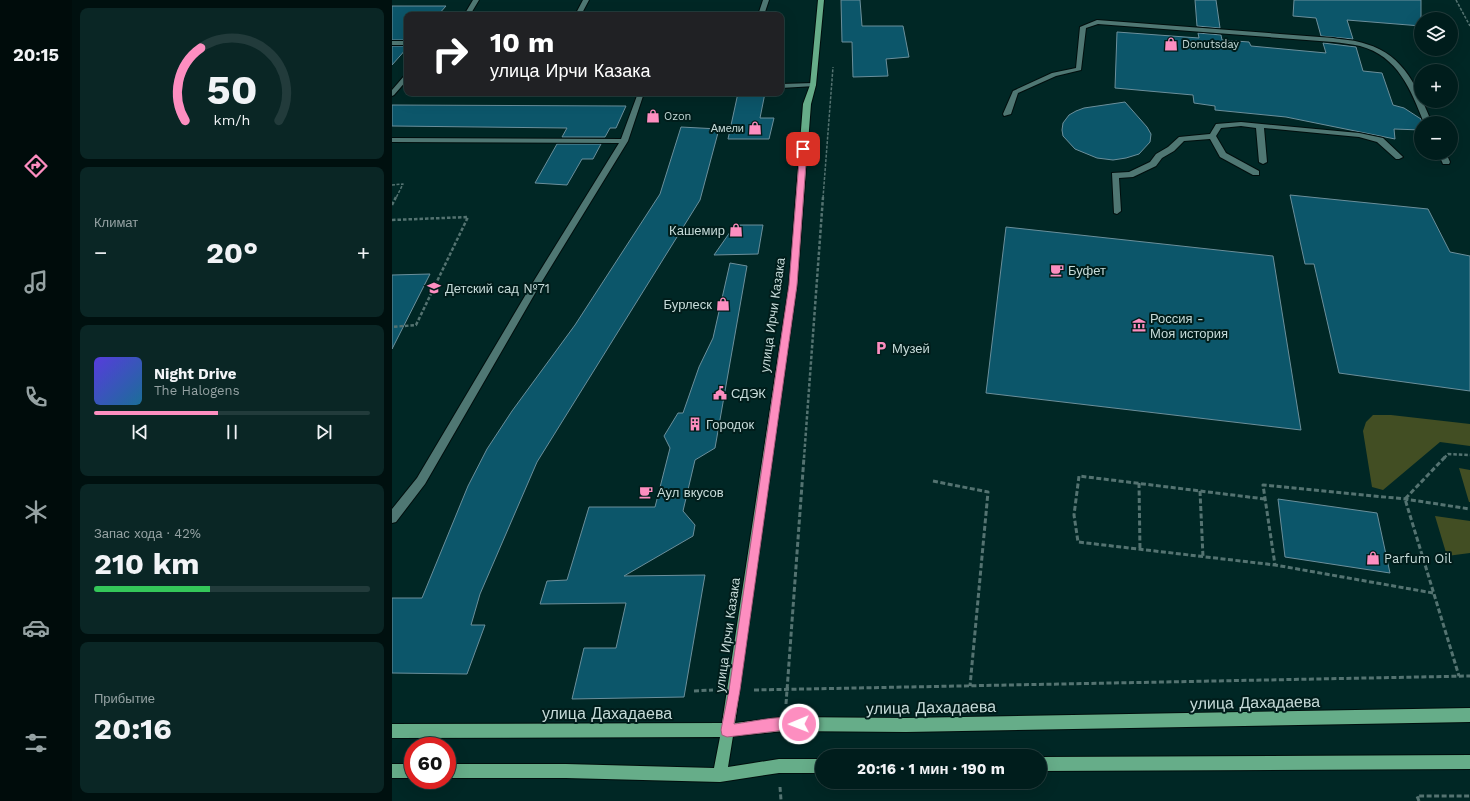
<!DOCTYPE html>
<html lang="ru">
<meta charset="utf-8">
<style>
:root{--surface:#001d1c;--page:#0a2625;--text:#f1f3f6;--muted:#95a2a3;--line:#223b3b;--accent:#fd8ec0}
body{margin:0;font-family:"Work Sans",sans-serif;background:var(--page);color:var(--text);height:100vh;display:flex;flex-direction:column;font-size:15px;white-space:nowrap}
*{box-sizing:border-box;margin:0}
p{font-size:13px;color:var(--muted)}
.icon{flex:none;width:22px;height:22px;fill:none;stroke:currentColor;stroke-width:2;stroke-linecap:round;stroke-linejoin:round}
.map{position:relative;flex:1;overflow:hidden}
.sheet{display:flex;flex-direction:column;gap:8px;padding:8px;background:#00100f;width:320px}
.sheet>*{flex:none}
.banner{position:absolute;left:12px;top:12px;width:380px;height:84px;border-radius:8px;box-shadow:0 4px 16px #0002,0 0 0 1px var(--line);background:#202124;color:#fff;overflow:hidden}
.buttons{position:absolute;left:1022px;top:12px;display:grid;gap:8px}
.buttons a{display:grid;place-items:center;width:44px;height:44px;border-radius:50%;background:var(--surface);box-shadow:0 4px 16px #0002,0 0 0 1px var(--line);font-size:20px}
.speed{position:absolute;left:12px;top:737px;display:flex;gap:8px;font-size:20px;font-weight:700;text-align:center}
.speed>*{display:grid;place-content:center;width:52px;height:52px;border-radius:50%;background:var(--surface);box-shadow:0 4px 16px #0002,0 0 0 1px var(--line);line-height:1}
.speed .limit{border:6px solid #d22;background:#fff;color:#111}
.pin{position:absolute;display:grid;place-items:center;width:34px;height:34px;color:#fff;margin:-17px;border-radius:8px;box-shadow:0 2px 6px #0006}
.me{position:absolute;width:44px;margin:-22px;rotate:269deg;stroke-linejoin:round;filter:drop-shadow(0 0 3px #0008)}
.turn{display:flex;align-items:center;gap:14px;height:84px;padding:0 20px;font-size:18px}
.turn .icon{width:52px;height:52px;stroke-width:2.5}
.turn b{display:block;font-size:28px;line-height:34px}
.big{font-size:30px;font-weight:700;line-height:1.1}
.sheet .widget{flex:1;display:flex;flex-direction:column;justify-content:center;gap:6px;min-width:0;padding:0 14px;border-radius:8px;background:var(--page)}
.sheet .dial{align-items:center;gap:0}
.dial svg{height:104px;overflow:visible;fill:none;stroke:var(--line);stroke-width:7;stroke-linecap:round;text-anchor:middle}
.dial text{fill:var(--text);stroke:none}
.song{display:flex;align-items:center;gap:12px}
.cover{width:48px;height:48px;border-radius:6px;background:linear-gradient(135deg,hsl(250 70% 55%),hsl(200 70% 35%))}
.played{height:4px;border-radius:2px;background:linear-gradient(90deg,var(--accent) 45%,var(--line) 45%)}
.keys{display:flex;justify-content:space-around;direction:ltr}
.heat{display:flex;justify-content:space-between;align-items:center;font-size:22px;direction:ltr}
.charge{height:6px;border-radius:3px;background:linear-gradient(90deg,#34c759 42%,var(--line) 0)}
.trip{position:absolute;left:423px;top:749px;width:232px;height:40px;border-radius:20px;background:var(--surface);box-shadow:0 4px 16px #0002,0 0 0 1px var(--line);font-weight:700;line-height:40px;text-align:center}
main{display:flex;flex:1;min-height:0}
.tab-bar{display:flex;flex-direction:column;width:72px;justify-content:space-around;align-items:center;background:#000c0b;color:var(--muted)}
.tab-bar .icon{width:28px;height:28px}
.tab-bar .selected{color:var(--accent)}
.tab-bar b{font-size:18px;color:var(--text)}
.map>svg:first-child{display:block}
</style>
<main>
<nav class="tab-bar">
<b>20:15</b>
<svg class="icon selected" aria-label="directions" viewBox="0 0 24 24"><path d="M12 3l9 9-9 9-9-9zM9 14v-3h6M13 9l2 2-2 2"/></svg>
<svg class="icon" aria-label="music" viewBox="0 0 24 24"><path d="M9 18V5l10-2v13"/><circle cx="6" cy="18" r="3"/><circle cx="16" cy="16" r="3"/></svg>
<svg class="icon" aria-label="phone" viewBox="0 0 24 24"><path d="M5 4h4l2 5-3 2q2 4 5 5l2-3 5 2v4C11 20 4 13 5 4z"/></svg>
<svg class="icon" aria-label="climate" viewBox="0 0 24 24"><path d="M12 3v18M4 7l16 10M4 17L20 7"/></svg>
<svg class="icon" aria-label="car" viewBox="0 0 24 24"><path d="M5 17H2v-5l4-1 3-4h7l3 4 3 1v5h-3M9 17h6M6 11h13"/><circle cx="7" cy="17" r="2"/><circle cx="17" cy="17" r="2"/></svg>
<svg class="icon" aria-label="filters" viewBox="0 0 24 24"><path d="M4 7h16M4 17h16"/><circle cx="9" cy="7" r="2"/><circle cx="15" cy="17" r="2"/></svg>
</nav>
<section class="sheet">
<div class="widget dial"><svg viewBox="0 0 100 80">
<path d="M14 69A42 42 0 1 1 86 69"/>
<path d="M14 69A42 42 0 0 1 26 13" stroke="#fd8ec0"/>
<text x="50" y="56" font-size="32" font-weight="700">50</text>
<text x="50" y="72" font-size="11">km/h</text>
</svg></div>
<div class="widget"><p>Климат</p>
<div class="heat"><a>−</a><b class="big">20°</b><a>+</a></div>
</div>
<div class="widget">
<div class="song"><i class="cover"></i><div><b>Night Drive</b><p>The Halogens</p></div></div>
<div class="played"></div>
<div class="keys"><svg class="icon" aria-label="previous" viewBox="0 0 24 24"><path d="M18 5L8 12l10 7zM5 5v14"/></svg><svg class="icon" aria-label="pause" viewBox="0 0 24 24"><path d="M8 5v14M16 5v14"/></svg><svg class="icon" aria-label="next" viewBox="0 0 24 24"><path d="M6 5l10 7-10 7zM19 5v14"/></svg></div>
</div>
<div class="widget"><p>Запас хода · 42%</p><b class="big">210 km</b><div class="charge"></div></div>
<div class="widget"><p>Прибытие</p><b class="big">20:16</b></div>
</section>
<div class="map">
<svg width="1078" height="801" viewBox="0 0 1078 801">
<rect width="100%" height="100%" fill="#002725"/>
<path fill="#424e23" d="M981,415h18l79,9v22l-30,-4 -57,48 -11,-3 -9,-56 3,-9z
M1067,468l11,2v32h-1z
M1043,516l35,5v32l-23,3z"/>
<path fill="#0c566a" stroke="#6b8f9b" d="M449,0h19l2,26h41l6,31 -23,2 2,17 -35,1 -1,-35h-10z
M803,0h21l4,28 -23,-2z
M902,0h127v26l-74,-6 6,19 -32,-3 -5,-18 -23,-2z
M0,6h54l-8,9h-31v25h-15z
M725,32l82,6 -1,-5 23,2 1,5 27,2 2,4 75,7 -3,-10 33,4 7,24 19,2 11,32 11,3 17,11 1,4 -1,7 -27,-1 1,10 -109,-22 -71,-7v-4l-21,-3 -1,-8 -78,-7z
M0,46h15v2l-15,17z
M346,93h27l-5,25h14l-5,21h-41z
M733,102l22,25 4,7 -1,8 -11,12 -13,4 -13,2 -16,-2 -22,-9 -12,-13 -1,-6 1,-7 6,-8 7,-4 8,-3z
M0,105l234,1 -10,22h-6l-5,9h-43l5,-9 -175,-2z
M289,127l38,2 -19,71 -163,262 -57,132 -9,31h14l-18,49 -75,-1v-75h30l46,-112 19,-37 25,-38 63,-86 85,-131z
M165,144h44l-8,15h-11l-15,26 -32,-2z
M898,195l138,14 22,43 20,4v135l-131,-18 -25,-109h-9z
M343,225h28l-5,29 -44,1z
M614,227l267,29 28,174 -315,-37z
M338,263l17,3 -32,182 -20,12 -12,51 12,14 -2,11 -69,40 81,-1 -21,122 -112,2 12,-51h32l10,-45 -86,1 7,-23 20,-1 22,-73h66l15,-59 -6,-12 14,-23h5l16,-46 14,-29z
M38,274l-38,75v-74z
M886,499l99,14 13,60 -105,-16z"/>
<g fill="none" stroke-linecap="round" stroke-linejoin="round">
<g stroke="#000e0d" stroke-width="2">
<path id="minor" d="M81,0h6l-9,15h-6z
M191,0h6l-8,15h-6z
M371,0h6l-5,15h-6z
M705,20l236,18c11,2 23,2 33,6 39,11 52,46 66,79h-8c-13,-33 -26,-67 -64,-77 -8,-2 -18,-3 -27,-4l-235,-18 -12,4 -5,42 -25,6 -38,17 -7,21 -7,2 -1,-2 10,-23 39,-18 24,-5 4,-41z
M0,41h15v4h-15z
M15,74v6l-13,15 -2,1v-6l13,-15z
M421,83l3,2 -1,1 -34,2v-4z
M246,93h6l-16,48 -87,142 -116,201 -29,38 -4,1v-14l25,-31 118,-199 84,-136 -227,-1v-4l229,1z
M849,122l118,11 24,5 20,19 -4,2h-3l-19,-17 -18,-5 -95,-9 3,34 -4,2 -4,-2 -3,-34 -15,-2 -20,2 -5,8 10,17 33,18v4h-6l-33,-18 -10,-18 -26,2 -10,10 -12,7 -6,8 -23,11 -14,1 2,33 -4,3 -3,-1 -2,-40 17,-1 21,-10 6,-8 12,-7 11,-10 31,-3 6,-10z
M1046,153h8l4,9 -1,2h-6z"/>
</g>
<g stroke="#000e0d" stroke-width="2">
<path id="major" d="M426,0h6l-8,85 -5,19 -14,181 -62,438 49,-6 122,1 564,-10v14l-564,10 -122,-1 -51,5 -5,31 51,-8h43v14h-43l-59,9 -154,-4h-119v-14h119l148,4 6,-31 -328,1v-14l330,-1 67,-438 14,-181 7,-19z
M1078,755v14l-430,2v-14z
M0,764h21v14h-21z"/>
</g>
<path stroke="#547371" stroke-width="1.5" stroke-dasharray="3 1.5" stroke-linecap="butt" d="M1064,0l14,26
M0,185l11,-1 -7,14
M431,198l10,-131"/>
<path stroke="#547371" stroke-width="2.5" stroke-dasharray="3.5 2" stroke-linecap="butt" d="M0,205l4,-8
M0,220l76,-3 -52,108 -24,2
M412,458l19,-261
M1052,458l4,-4 22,1"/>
<path stroke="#547371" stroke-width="3" stroke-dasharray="5 2.5" stroke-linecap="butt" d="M1053,457l-40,42 54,177
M541,481l55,11 -18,194
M747,483l1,67
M808,491l3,66
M873,499l-186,-23 -5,39 4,27 197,23
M1041,593l-158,-28 -12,-80 142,14 65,10
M362,690l716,-14
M302,691l19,-1
M394,704l18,-247
M388,787l1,13
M1027,801l-2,-5h53"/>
<use href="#minor" fill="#4f7773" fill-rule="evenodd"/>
<use href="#major" fill="#66ad89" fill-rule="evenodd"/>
</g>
<path fill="#fd8ec0" stroke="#a45c7d" d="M411,147l4,2 -10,136 -57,405 -6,34c18,-2 53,-11 69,-4l2,4 -2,4 -76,9 -5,-2 -1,-5 8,-40 60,-405 11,-136z"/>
<defs>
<g id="shop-bare" transform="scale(1.08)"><path d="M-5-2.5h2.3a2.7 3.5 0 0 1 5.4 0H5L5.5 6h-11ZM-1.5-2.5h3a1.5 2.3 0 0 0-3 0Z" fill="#fd8ec0" stroke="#001d1b" stroke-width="2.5" paint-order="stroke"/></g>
<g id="cafe-bare" transform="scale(1.08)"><path d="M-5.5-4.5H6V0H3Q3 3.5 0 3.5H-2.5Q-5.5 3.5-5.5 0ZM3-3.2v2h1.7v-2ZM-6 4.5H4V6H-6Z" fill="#fd8ec0" stroke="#001d1b" stroke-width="2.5" paint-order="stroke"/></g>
<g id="school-bare" transform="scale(1.08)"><path d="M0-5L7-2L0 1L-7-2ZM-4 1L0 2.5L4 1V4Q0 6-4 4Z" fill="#fd8ec0" stroke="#001d1b" stroke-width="2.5" paint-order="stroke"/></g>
<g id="museum-bare" transform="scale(1.08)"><path d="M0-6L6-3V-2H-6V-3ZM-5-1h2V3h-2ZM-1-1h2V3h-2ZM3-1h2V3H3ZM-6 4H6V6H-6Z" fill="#fd8ec0" stroke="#001d1b" stroke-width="2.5" paint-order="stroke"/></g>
<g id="parking-bare" transform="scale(1.08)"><path d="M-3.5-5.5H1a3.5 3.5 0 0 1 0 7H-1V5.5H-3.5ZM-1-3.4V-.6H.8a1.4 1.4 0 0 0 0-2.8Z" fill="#fd8ec0" stroke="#001d1b" stroke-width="2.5" paint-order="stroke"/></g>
<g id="civic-bare" transform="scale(1.08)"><path d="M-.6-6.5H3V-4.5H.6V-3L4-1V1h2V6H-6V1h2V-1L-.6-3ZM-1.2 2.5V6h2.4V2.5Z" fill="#fd8ec0" stroke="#001d1b" stroke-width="2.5" paint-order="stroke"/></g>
<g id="building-bare" transform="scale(1.08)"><path d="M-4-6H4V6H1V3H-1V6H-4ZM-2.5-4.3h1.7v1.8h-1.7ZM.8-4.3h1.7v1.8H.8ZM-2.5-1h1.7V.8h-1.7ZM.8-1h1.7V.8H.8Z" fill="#fd8ec0" stroke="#001d1b" stroke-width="2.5" paint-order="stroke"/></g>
</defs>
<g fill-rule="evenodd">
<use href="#shop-bare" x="779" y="44"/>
<use href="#shop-bare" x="261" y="116"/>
<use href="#shop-bare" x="363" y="128"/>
<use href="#shop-bare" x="344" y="230"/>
<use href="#cafe-bare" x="665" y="270"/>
<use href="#school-bare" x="42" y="288"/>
<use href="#shop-bare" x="331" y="304"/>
<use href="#museum-bare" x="747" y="325"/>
<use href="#parking-bare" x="489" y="348"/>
<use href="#civic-bare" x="328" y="393"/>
<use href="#building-bare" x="303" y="424"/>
<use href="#cafe-bare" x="254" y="492"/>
<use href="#shop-bare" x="981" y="558"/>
</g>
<g text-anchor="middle" stroke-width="4" stroke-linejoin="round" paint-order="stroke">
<g font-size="11" fill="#c6dbd9" stroke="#001d1b" text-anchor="start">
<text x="790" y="48">Donutsday</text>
<text x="272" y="120">Ozon</text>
<text x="352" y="132" text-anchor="end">Амели</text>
</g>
<g font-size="13" fill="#c6dbd9" stroke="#001d1b" text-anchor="start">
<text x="333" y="235" text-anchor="end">Кашемир</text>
<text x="676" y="275">Буфет</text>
<text x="53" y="293">Детский сад №71</text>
<text x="320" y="309" text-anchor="end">Бурлеск</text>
<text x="758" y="323">Россия -<tspan x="758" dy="15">Моя история</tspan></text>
<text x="500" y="353">Музей</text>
<text x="339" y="398">СДЭК</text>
<text x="314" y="429">Городок</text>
<text x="265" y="497">Аул вкусов</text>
<text x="992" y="563">Parfum Oil</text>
</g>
<g font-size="13" fill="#c6dbd9" stroke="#001d1b">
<text transform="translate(380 315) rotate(-82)" y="5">улица Ирчи Казака</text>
<text transform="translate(335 635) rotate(-82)" y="5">улица Ирчи Казака</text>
</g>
<g font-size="16" fill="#c6dbd9" stroke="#001d1b">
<text transform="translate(863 702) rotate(-1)" y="6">улица Дахадаева</text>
<text transform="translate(539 707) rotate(-1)" y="6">улица Дахадаева</text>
<text x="215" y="719">улица Дахадаева</text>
</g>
</g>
</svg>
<div class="buttons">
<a><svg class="icon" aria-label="layers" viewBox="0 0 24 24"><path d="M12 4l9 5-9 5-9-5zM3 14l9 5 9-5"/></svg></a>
<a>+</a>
<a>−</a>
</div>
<div class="speed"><div class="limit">60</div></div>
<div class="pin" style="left:411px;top:149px;background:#d93025"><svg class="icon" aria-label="arrive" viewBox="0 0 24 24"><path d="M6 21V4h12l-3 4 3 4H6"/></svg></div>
<svg class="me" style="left:407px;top:724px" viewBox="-20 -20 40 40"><circle r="17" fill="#fd8ec0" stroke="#fff" stroke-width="3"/><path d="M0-11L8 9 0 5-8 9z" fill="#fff"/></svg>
<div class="trip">20:16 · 1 мин · 190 m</div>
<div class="banner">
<div class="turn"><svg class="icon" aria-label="right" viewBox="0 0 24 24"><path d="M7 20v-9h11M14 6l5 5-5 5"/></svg><div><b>10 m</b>улица Ирчи Казака</div></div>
</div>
</div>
</main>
